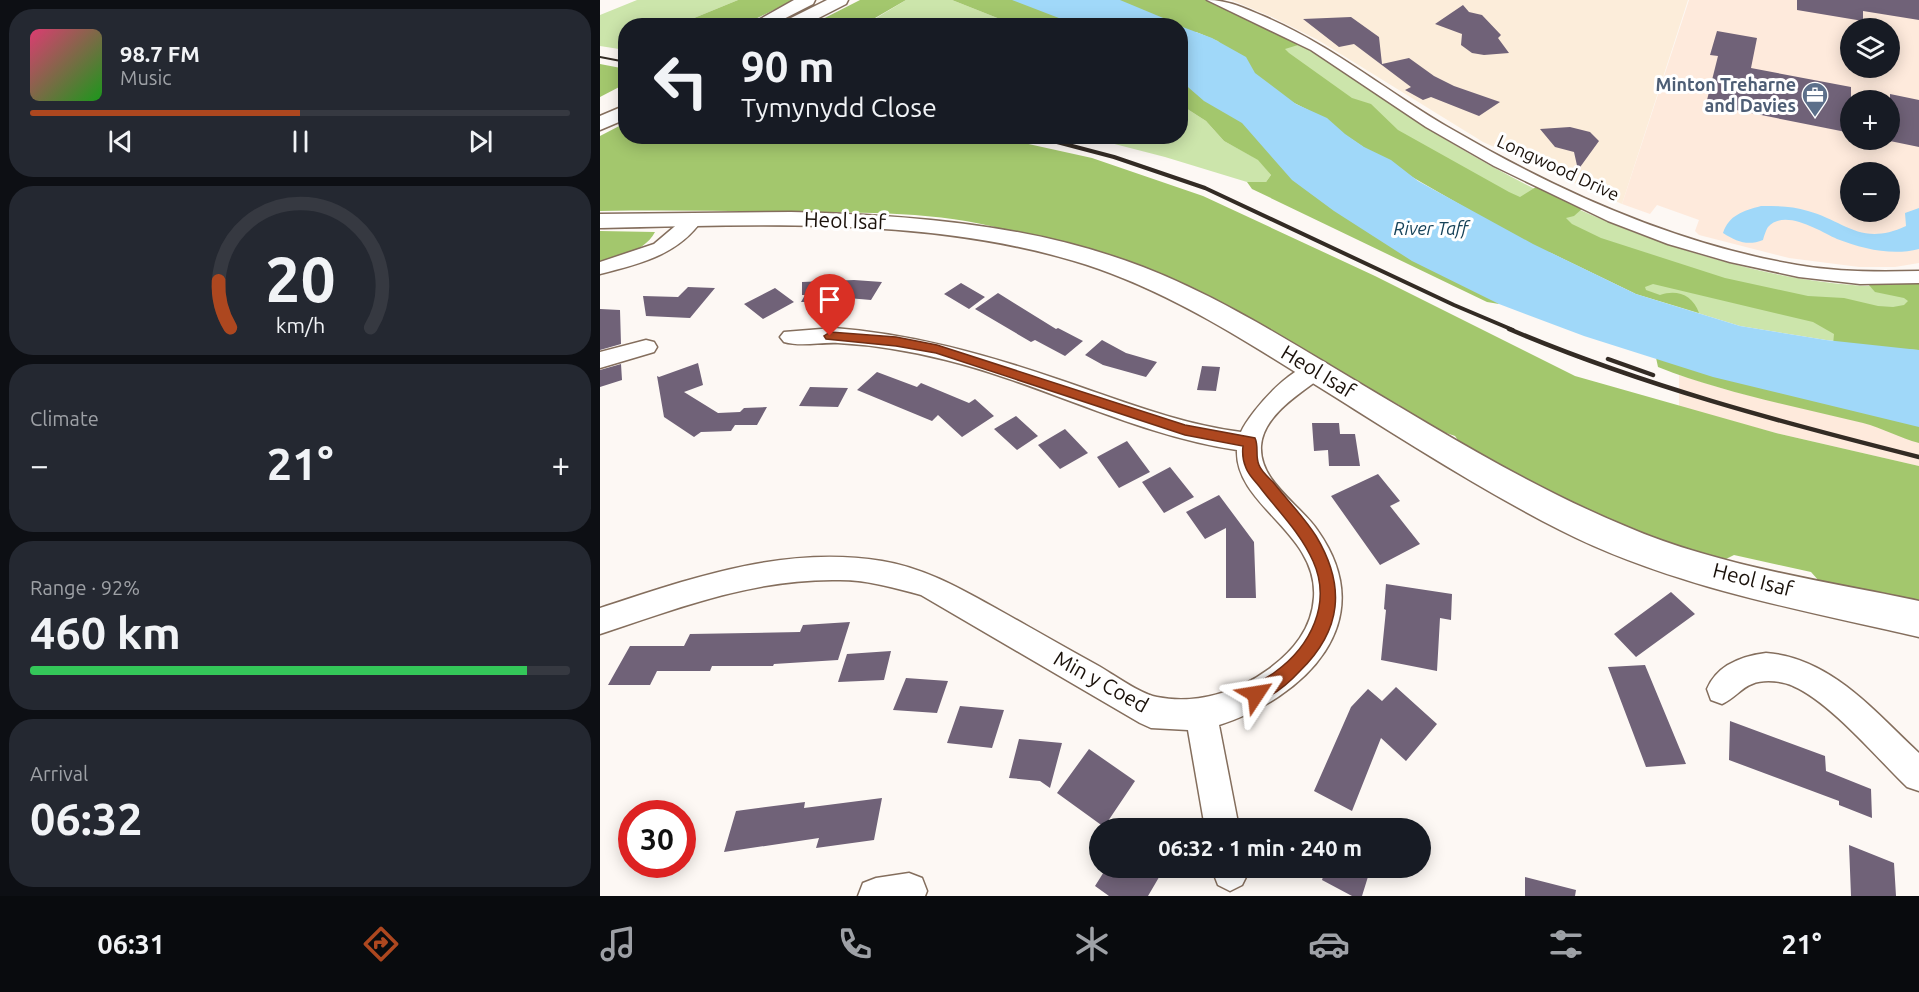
<!DOCTYPE html>
<meta charset="utf-8">
<style>
:root{--surface:#171b24;--page:#242831;--text:#f1f3f6;--muted:#9ea1a6;--line:#363941;--accent:#ad471f}
body{margin:0;font-family:Ubuntu,sans-serif;background:var(--page);color:var(--text);height:100vh;display:flex;flex-direction:column;font-size:22px;white-space:nowrap}
*{box-sizing:border-box;margin:0}
p{font-size:20px;color:var(--muted)}
.icon{flex:none;width:33px;height:33px;fill:none;stroke:currentColor;stroke-width:2;stroke-linecap:round;stroke-linejoin:round}
.map{position:relative;flex:1;overflow:hidden}
.sheet{display:flex;flex-direction:column;gap:9px;padding:9px;background:#0d0f14;width:600px}
.sheet>*{flex:none}
.top-card{position:absolute;left:18px;top:18px;width:570px;height:126px;border-radius:24px;box-shadow:0 3px 15px #0003;background:#171b24;color:var(--text);overflow:hidden}
.tools{position:absolute;left:1240px;top:18px;display:grid;gap:12px}
.tools a{display:grid;place-items:center;width:60px;height:60px;border-radius:50%;background:var(--surface);box-shadow:0 3px 15px #0003;font-size:30px}
.speed{position:absolute;left:18px;top:800px;display:flex;gap:12px;font-size:30px;font-weight:700;text-align:center}
.speed>*{display:grid;place-content:center;width:78px;height:78px;border-radius:50%;background:var(--surface);box-shadow:0 3px 15px #0003;line-height:1}
.speed .limit{border:9px solid #d22;background:#fff;color:#111}
.pin{position:absolute;display:grid;place-items:center;width:51px;height:51px;color:#fff;margin:-62px -26px;border-radius:50% 50% 50% 0;rotate:-45deg;box-shadow:0 0 6px #0007}
.pin .icon{rotate:45deg}
.me{position:absolute;width:66px;margin:-33px;rotate:57deg;stroke-linejoin:round;filter:drop-shadow(0 0 4px #0008)}
.turn{display:flex;align-items:center;gap:21px;height:126px;padding:0 24px;font-size:27px}
.turn .icon{width:78px;height:78px;stroke-width:2.5}
.turn b{display:block;font-size:42px;line-height:51px}
.big{font-size:45px;font-weight:700;line-height:1.1}
.sheet .widget{flex:1;display:flex;flex-direction:column;justify-content:center;gap:9px;min-width:0;padding:0 21px;border-radius:24px;background:var(--page)}
.sheet .dial{align-items:center;gap:0}
.dial svg{height:156px;overflow:visible;fill:none;stroke:var(--line);stroke-width:7;stroke-linecap:round;text-anchor:middle}
.dial text{fill:var(--text);stroke:none}
.song{display:flex;align-items:center;gap:18px}
.cover{width:72px;height:72px;border-radius:9px;background:linear-gradient(135deg,hsl(340 70% 55%),hsl(120 70% 35%))}
.played{height:6px;border-radius:3px;background:linear-gradient(90deg,var(--accent) 50%,var(--line) 50%)}
.keys{display:flex;justify-content:space-around;direction:ltr}
.heat{display:flex;justify-content:space-between;align-items:center;font-size:33px;direction:ltr}
.charge{height:9px;border-radius:4px;background:linear-gradient(90deg,#34c759 92%,var(--line) 0)}
.trip{position:absolute;left:489px;top:818px;width:342px;height:60px;border-radius:30px;background:var(--surface);box-shadow:0 3px 15px #0003;font-weight:700;line-height:60px;text-align:center}
.menu{display:flex;height:96px;justify-content:space-around;align-items:center;background:#090b0e;color:var(--muted)}
.menu .icon{width:42px;height:42px}
.menu .selected{color:var(--accent)}
.menu b{font-size:27px;color:var(--text)}
main{display:flex;flex:1;min-height:0}
.map>svg:first-child{display:block}
</style>
<main>
<section class="sheet">
<div class="widget">
<div class="song"><i class="cover"></i><div><b>98.7 FM</b><p>Music</p></div></div>
<div class="played"></div>
<div class="keys"><svg class="icon" aria-label="previous" viewBox="0 0 24 24"><path d="M18 5L8 12l10 7zM5 5v14"/></svg><svg class="icon" aria-label="pause" viewBox="0 0 24 24"><path d="M8 5v14M16 5v14"/></svg><svg class="icon" aria-label="next" viewBox="0 0 24 24"><path d="M6 5l10 7-10 7zM19 5v14"/></svg></div>
</div>
<div class="widget dial"><svg viewBox="0 0 100 80">
<path d="M14 69A42 42 0 1 1 86 69"/>
<path d="M14 69A42 42 0 0 1 8 45" stroke="#ad471f"/>
<text x="50" y="56" font-size="32" font-weight="700">20</text>
<text x="50" y="72" font-size="11">km/h</text>
</svg></div>
<div class="widget"><p>Climate</p>
<div class="heat"><a>−</a><b class="big">21°</b><a>+</a></div>
</div>
<div class="widget"><p>Range · 92%</p><b class="big">460 km</b><div class="charge"></div></div>
<div class="widget"><p>Arrival</p><b class="big">06:32</b></div>
</section>
<div class="map">
<svg width="1319" height="896" viewBox="0 0 1319 896">
<rect width="100%" height="100%" fill="#fdf8f4"/>
<path fill="#fcedda" d="M631,0h457l-66,204 -139,-62 -165,-102 -46,-23z"/>
<path fill="#feeadc" fill-rule="evenodd" d="M1089,0h230v263l-24,4h-36l-70,-9 -90,-23 -4,-4 4,-11 -42,-15 -7,9 -28,-10zM1251,28h39v40h-39zM1251,100h39v40h-39zM1251,172h39v40h-39z
M1079,375l52,16 188,45v30l-143,-33 -97,-26z"/>
<path fill="#cce5ab" d="M37,0h101l-61,25 -51,1 -1,20 -6,3 -19,-3v-31z
M306,0h46l63,25 -152,1z
M603,0c38,16 75,31 110,52 48,29 92,64 140,92 117,71 279,136 416,142 17,1 34,-1 50,-2v66l-93,-10 -86,-14 -104,-32 -390,-237 -45,-24 -45,-16z
M581,105l25,16 18,20 35,19 12,15 -5,7h-19l-82,-25 -66,-17 7,-4h74z"/>
<path fill="#a3c76d" d="M138,0h56l-51,25h-66z
M260,0h46l-43,25h-52z
M352,0h85l62,25h-84z
M518,0h96l1,5 63,25 -4,4 15,2 10,5 -1,4 -13,4 4,4 63,45 19,6 27,26 111,62 11,5 16,-10 47,21 -9,8 -8,2 6,6 29,14 124,40 83,18 36,2 34,8 15,1 11,-2 4,-4 -4,-3 -29,-6 -7,-8 51,-1v67l-86,-5 1,-11 -21,-12 -160,-38 -8,3 1,3 14,5c17,-6 33,0 39,18l-63,-19 -85,-41 -14,-4 -156,-90 -73,-49 -55,-28 -35,-41 -22,-9h-15l-1,-6 -25,-1z
M0,64l26,5 -1,15 -25,13z
M580,74l313,220 6,10 -12,-2 -235,-113 -5,-7h19l5,-7 -13,-15 -34,-19 -18,-20 -25,-16z
M25,123l1,13 371,1 95,21 111,38 172,80 200,100 201,57 143,33v144l-91,-19 -17,-19 -77,-17 -20,10 -42,-11 -204,-100 -13,-18 -41,-14 -15,-17 -30,-16 -25,-8 -50,-31 -269,-114c-68,-24 -144,-23 -216,-24 -70,-1 -139,-2 -209,-1v-75z
M0,231l55,1c-9,18 -37,27 -55,31z
M1055,353l264,69v21c-19,-5 -37,-15 -56,-20 -69,-17 -139,-30 -205,-56z"/>
<path fill="#a0d8f9" d="M412,0h108l60,25h-103z
M580,26l32,12 34,19 9,16 41,31 31,14 18,16 19,13 27,13 27,21 115,63 103,50 104,32 86,14 93,10v77l-206,-50 -129,-41 -85,-32 -87,-43 -78,-50 -42,-31 -50,-57 -38,-22 -23,-20z
M1161,206c16,0 31,0 47,5 37,10 53,36 98,15l-1,-13 14,-5v41c-27,7 -56,0 -82,-10 -16,-7 -52,-31 -69,-12 -2,3 -4,9 -5,13 -15,6 -26,2 -40,-7 6,-18 20,-22 38,-27z"/>
<path fill="#706278" d="M1197,0h122v20l-56,-9v10l-66,-11z
M863,5l6,7 13,3 19,20 -3,3 11,15 -25,2 -12,-2 -11,-8 1,-11 -27,-10z
M751,17l28,20 3,27 27,-6 25,18 20,10 46,16 -21,14 -48,-19 -8,3 -18,-10 6,-3 -57,-43 -15,3 -36,-28z
M1117,31l40,7 -6,30 100,19v46l-145,-29 12,-48 -8,-1z
M1290,94l29,6v47l-29,-6z
M970,127l20,5 9,9 -21,29 -4,-18 -19,-5 -15,-18z
M254,280l28,2 -11,18 -35,-3 -3,5h-32l4,-7h-3v-13z
M361,283l24,14 -16,12 -25,-15z
M88,287l27,1 -25,30 -44,-2 -3,-20 35,1z
M175,288l19,14 -31,17 -19,-15z
M398,293l58,36 2,-1 25,13 -18,15 -30,-16 -4,2 -56,-33z
M0,309l20,1 1,34 -21,6z
M502,340l24,13 31,9 -11,15 -43,-12 -18,-10z
M98,363l5,22 -19,7 34,21 22,-1 4,-4 23,-1 -10,18h-22l-4,6 -30,1 -7,5 -30,-20 -7,-41 2,1z
M21,364l1,16 -22,7v-17z
M602,366l18,1 -4,24 -19,-1z
M277,372l40,15 4,-4 48,20 6,-4 19,17 -32,21 -24,-22 -6,6 -75,-31z
M210,387l38,1 -10,19 -39,-1z
M416,416l22,20 -21,14 -23,-21z
M712,423h27l1,11h15l5,32h-31l-1,-16 -14,1z
M465,429l23,24 -28,16 -22,-24z
M527,441l23,31 -31,16 -22,-31z
M570,467l24,30 -30,16 -22,-31z
M778,474l22,27 -10,5 30,38 -40,21 -49,-69z
M619,495l35,47 2,56h-30v-70l-21,11 -19,-27z
M786,584l66,10 -1,26 -11,-2 -3,53 -56,-11 5,-50 -2,-1z
M1071,592l24,22 -59,43 -22,-23z
M250,622l-12,38 -64,4 -1,2h-61l-2,5h-53l-7,14h-42l22,-39h54l6,-12 110,-2 3,-7z
M291,651l-7,29 -46,2 9,-28z
M1045,665l41,99 -40,3 -38,-100z
M306,678l42,3 -11,32 -44,-3z
M796,687l41,37 -31,37 -25,-23 -29,73 -38,-20 37,-84 17,-18 14,12z
M360,706l44,4 -12,38 -45,-5z
M1130,721l95,35 1,15 45,18 1,29 -33,-13v-4l-110,-41z
M419,739l43,4 -12,45 -10,-7 -31,-3z
M489,749l46,32 -31,46 -47,-34z
M282,798l-8,42 -58,8 3,-10 -95,14 12,-41 69,-9 -1,6z
M1249,845l45,18 2,33h-45z
M507,867h58l-17,29h-39l-14,-10z
M726,867h45l-9,29h-10l-30,-16z
M925,877l51,13 -1,6h-50z"/>
<g fill="none" stroke-linecap="round" stroke-linejoin="round">
<g stroke="#846e5d" stroke-width="3">
<path id="minor" d="M607,0c21,0 37,8 56,16 69,29 125,77 190,114 106,62 222,114 344,135 40,7 81,7 122,6v12l-59,1 -61,-7 -69,-15 -62,-18 -60,-23 -114,-55 -68,-39 -115,-77z
M93,215l6,1 3,4c-24,35 -63,44 -102,54v-12l54,-18 33,-28z
M234,328c78,6 150,26 223,51 60,20 121,45 184,53 10,-22 57,-75 82,-68l3,6 -3,6c-22,17 -60,39 -62,70 -2,36 39,58 57,85 64,91 -13,166 -99,194l20,103h-34l-17,-98 -37,-2 -11,-5 -219,-128c-26,-7 -53,-15 -81,-15 -84,-2 -162,28 -240,54v-26c92,-30 184,-63 282,-47 43,7 79,28 117,49 32,18 65,37 98,55 16,9 43,29 60,32 39,8 81,-5 112,-28 24,-18 43,-40 45,-72 4,-65 -79,-91 -77,-147 -99,-14 -194,-66 -291,-90 -36,-9 -71,-15 -108,-17 -18,-1 -37,4 -54,-1l-4,-5 4,-5z
M46,340l8,2 3,5 -3,5 -54,16v-16z
M1166,653c65,5 108,58 153,100v38l-12,-4c-29,-28 -78,-86 -114,-101 -11,-5 -29,-7 -41,-2 -11,4 -18,15 -30,20l-11,-4 -4,-11c10,-24 35,-33 59,-36z
M611,867h36l1,6 -6,12 -12,6 -12,-6z
M309,873l13,5 5,13 -2,5h-67l5,-13 13,-5z"/>
</g>
<g stroke="#846e5d" stroke-width="3">
<path id="secondary" d="M191,212c118,3 241,12 352,55 67,26 128,63 188,99 96,57 191,117 294,160 92,40 196,54 294,75v36c-121,-28 -247,-50 -359,-107 -86,-44 -167,-97 -249,-148 -68,-43 -136,-86 -212,-113 -156,-54 -336,-44 -499,-41v-14z"/>
</g>
<g stroke="#846e5d" stroke-width="3">
<path id="motorway" d="M194,0h21l-2,4 -43,22h-22z
M227,0h21l-2,4 -43,22 -21,-1 3,-4z
M26,105v14l-26,11v-14z"/>
</g>
<use href="#minor" fill="#fff" fill-rule="evenodd"/>
<use href="#secondary" fill="#fff" fill-rule="evenodd"/>
<use href="#motorway" fill="#fff" fill-rule="evenodd"/>
<path stroke="#332b24" stroke-width="2" d="M0,57l26,5
M436,136l27,7"/>
<path stroke="#332b24" stroke-width="4" d="M457,142l57,15 91,31 249,117 59,25"/>
<path stroke="#332b24" stroke-width="4.5" d="M909,329c132,56 271,93 410,128
M1008,359l45,16"/>
</g>
<path fill="#ad471f" stroke="#702e14" stroke-width="1.5" d="M230,332l66,5 41,8 248,80 70,13c4,8 0,18 4,27 2,6 9,12 14,17 14,18 31,35 43,54 30,50 26,94 -16,135 -12,13 -27,25 -44,32l-6,-2 -2,-7c4,-11 18,-15 27,-22 36,-26 57,-69 38,-111 -12,-27 -33,-48 -51,-71 -5,-7 -13,-14 -16,-22 -3,-7 -4,-14 -3,-22l-58,-11 -249,-82 -40,-7 -70,-7 -2,-3z"/>
<defs>
<g id="office-pin" transform="scale(1.35)"><path d="M0 17L-7.5 6A9.5 9.5 0 1 1 7.5 6Z" fill="#5c6f8a" stroke="#fff"/><path d="M-6-3h4V-5.5h4V-3h4V5H-6ZM-1-4.5V-3h2v-1.5ZM-6 0V1H6V0Z" fill="#fff"/></g>
</defs>
<g fill-rule="evenodd">
<use href="#office-pin" x="1215" y="95"/>
</g>
<g text-anchor="middle" stroke-width="6" stroke-linejoin="round" paint-order="stroke">
<g font-size="18" font-weight="bold" fill="#4e5e75" stroke="#fff" text-anchor="end">
<text x="1196" y="91">Minton Treharne<tspan x="1196" dy="21">and Davies</tspan></text>
</g>
<g font-size="18" fill="#1a110a" stroke="#fff">
<text transform="translate(958 168) rotate(25)" y="6">Longwood Drive</text>
</g>
<g font-size="18" font-style="italic" fill="#174359" stroke="#fff">
<text x="831" y="235">River Taff</text>
</g>
<g font-size="21" fill="#1a110a" stroke="#fff">
<text transform="translate(245 221) rotate(2)" y="7">Heol Isaf</text>
<text transform="translate(718 372) rotate(31)" y="7">Heol Isaf</text>
<text transform="translate(1153 580) rotate(14)" y="7">Heol Isaf</text>
<text transform="translate(501 682) rotate(29)" y="7">Min y Coed</text>
</g>
</g>
</svg>
<div class="tools">
<a><svg class="icon" aria-label="layers" viewBox="0 0 24 24"><path d="M12 4l9 5-9 5-9-5zM3 14l9 5 9-5"/></svg></a>
<a>+</a>
<a>−</a>
</div>
<div class="speed"><div class="limit">30</div></div>
<div class="pin" style="left:230px;top:336px;background:#d93025"><svg class="icon" aria-label="arrive" viewBox="0 0 24 24"><path d="M6 21V4h12l-3 4 3 4H6"/></svg></div>
<svg class="me" style="left:656px;top:694px" viewBox="-20 -20 40 40"><path d="M0-17L14 15 0 8-14 15z" fill="#ad471f" stroke="#fff" stroke-width="4"/></svg>
<div class="trip">06:32 · 1 min · 240 m</div>
<div class="top-card">
<div class="turn"><svg class="icon" aria-label="left" viewBox="0 0 24 24"><path d="M17 20v-9H6M10 6l-5 5 5 5"/></svg><div><b>90 m</b>Tymynydd Close</div></div>
</div>
</div>
</main>
<nav class="menu">
<b>06:31</b>
<svg class="icon selected" aria-label="directions" viewBox="0 0 24 24"><path d="M12 3l9 9-9 9-9-9zM9 14v-3h6M13 9l2 2-2 2"/></svg>
<svg class="icon" aria-label="music" viewBox="0 0 24 24"><path d="M9 18V5l10-2v13"/><circle cx="6" cy="18" r="3"/><circle cx="16" cy="16" r="3"/></svg>
<svg class="icon" aria-label="phone" viewBox="0 0 24 24"><path d="M5 4h4l2 5-3 2q2 4 5 5l2-3 5 2v4C11 20 4 13 5 4z"/></svg>
<svg class="icon" aria-label="climate" viewBox="0 0 24 24"><path d="M12 3v18M4 7l16 10M4 17L20 7"/></svg>
<svg class="icon" aria-label="car" viewBox="0 0 24 24"><path d="M5 17H2v-5l4-1 3-4h7l3 4 3 1v5h-3M9 17h6M6 11h13"/><circle cx="7" cy="17" r="2"/><circle cx="17" cy="17" r="2"/></svg>
<svg class="icon" aria-label="filters" viewBox="0 0 24 24"><path d="M4 7h16M4 17h16"/><circle cx="9" cy="7" r="2"/><circle cx="15" cy="17" r="2"/></svg>
<b>21°</b>
</nav>
